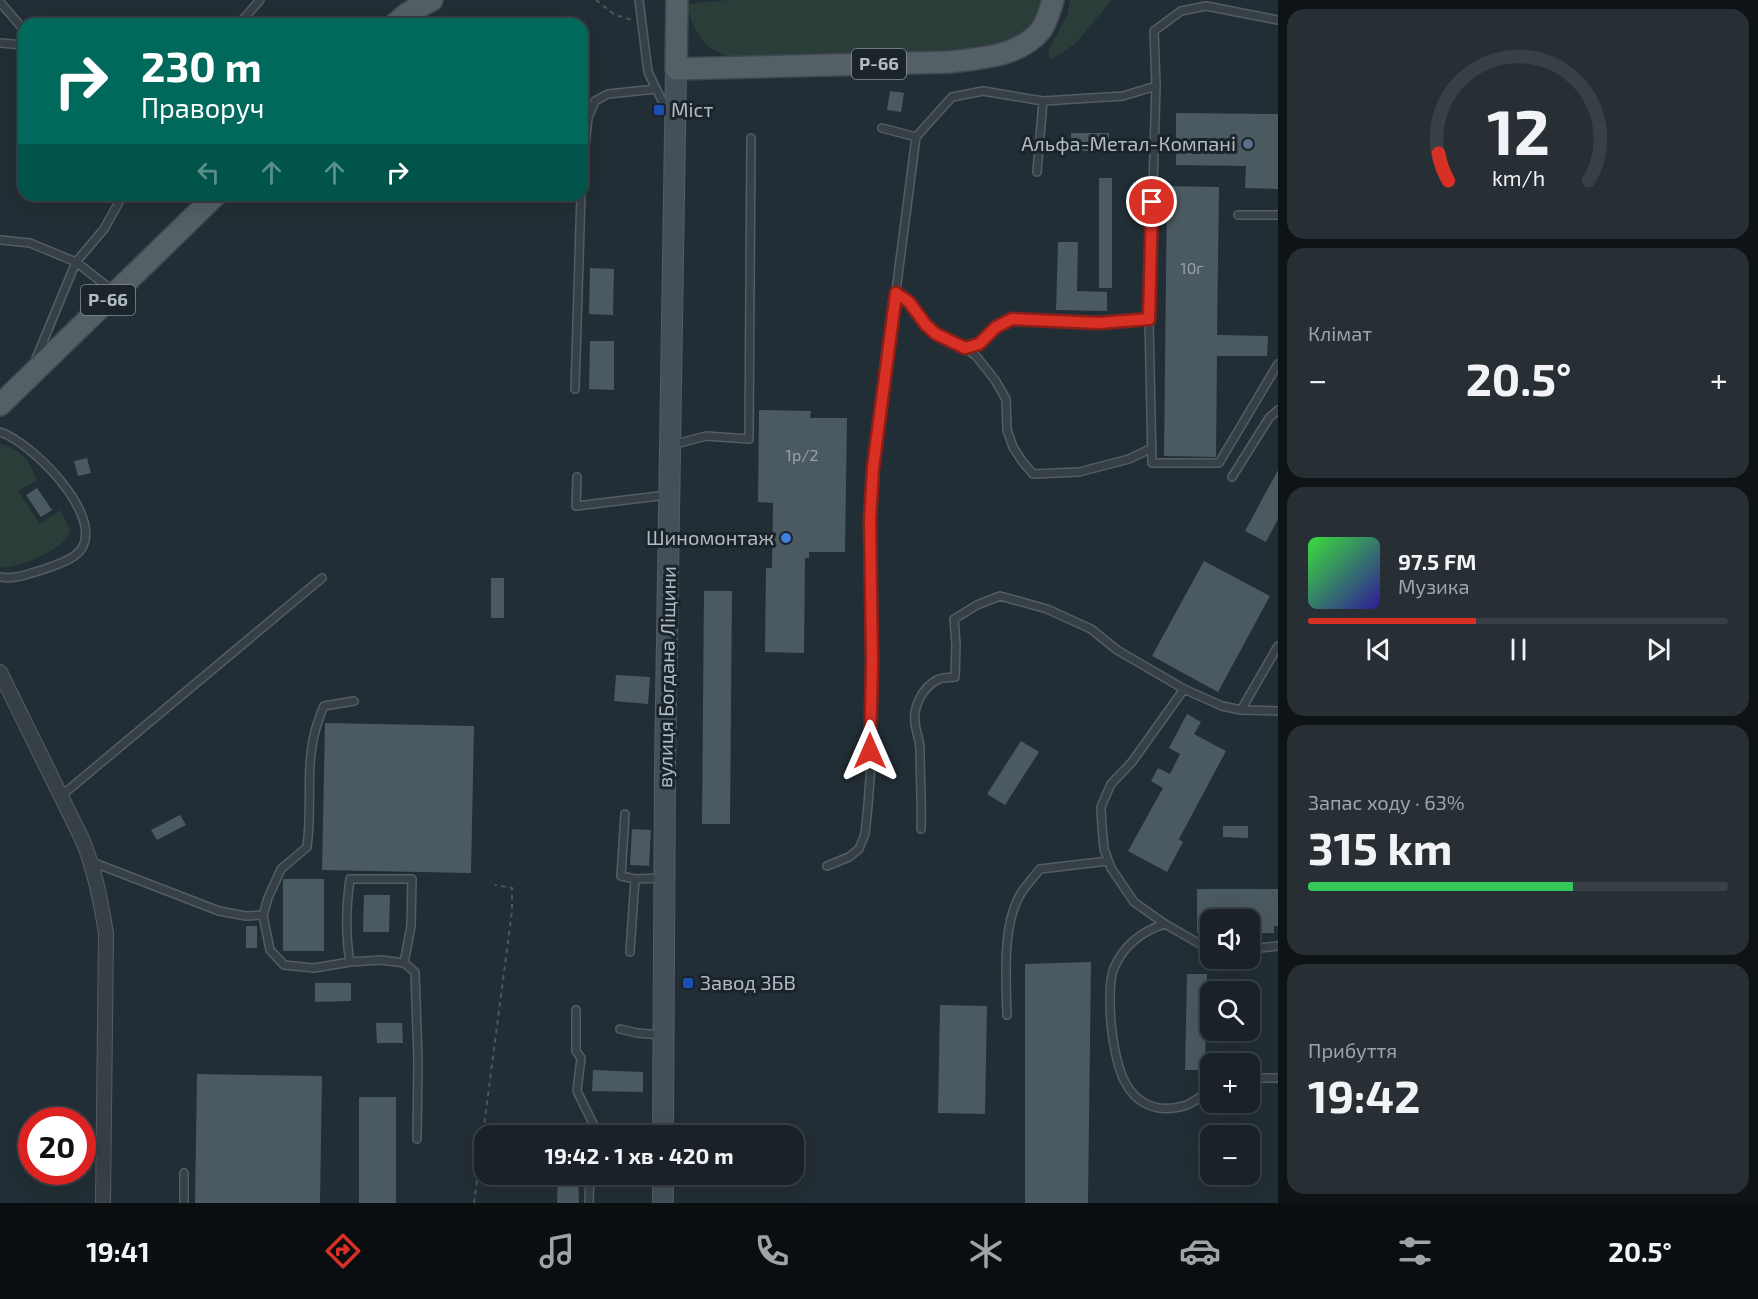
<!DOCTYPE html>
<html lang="uk">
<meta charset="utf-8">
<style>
:root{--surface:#1a2228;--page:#272f34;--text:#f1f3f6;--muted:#9fa4a8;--line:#383f45;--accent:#d93025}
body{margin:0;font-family:"Exo 2",sans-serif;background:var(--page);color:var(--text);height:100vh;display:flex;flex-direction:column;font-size:22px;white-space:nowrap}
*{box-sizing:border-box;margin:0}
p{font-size:20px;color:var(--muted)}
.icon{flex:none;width:33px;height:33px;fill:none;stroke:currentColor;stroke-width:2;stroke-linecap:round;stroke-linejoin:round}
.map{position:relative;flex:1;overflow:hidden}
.side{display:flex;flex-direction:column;gap:9px;padding:9px;background:#0e1316;width:480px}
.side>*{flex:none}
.banner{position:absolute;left:18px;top:18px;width:570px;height:183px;border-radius:18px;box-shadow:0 6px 24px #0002,0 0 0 2px var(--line);background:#00695c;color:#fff;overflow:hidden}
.controls{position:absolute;left:1200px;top:909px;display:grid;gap:12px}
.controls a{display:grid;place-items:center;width:60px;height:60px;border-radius:12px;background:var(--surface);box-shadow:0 6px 24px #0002,0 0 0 2px var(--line);font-size:30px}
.speed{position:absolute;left:18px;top:1107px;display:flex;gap:12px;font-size:30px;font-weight:700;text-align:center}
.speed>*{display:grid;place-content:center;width:78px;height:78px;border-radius:50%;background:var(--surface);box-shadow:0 6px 24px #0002,0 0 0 2px var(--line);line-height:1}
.speed .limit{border:9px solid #d22;background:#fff;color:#111}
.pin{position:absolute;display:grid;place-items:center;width:51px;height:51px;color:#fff;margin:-26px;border:3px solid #fff;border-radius:50%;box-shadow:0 2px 6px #0007}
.me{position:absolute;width:66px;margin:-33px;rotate:0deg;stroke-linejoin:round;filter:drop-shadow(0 0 4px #0008)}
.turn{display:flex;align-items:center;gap:21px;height:126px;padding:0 24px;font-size:27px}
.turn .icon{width:78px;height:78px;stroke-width:2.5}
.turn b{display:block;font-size:42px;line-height:51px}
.lanes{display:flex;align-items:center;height:57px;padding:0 24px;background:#0003;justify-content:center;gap:30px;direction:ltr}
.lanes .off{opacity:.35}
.big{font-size:45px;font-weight:700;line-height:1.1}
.side .tile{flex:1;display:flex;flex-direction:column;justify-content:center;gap:9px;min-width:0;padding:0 21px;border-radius:18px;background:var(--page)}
.side .dial{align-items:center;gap:0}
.dial svg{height:156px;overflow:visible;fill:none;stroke:var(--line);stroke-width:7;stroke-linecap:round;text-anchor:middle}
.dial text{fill:var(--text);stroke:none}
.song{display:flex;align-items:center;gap:18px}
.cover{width:72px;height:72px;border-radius:9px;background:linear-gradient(135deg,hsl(120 70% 55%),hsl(250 70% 35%))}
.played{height:6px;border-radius:3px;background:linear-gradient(90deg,var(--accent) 40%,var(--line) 40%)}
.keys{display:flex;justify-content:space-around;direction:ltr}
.heat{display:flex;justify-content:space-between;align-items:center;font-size:33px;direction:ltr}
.charge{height:9px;border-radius:4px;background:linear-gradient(90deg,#34c759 63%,var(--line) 0)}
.trip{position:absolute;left:474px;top:1125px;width:330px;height:60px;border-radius:18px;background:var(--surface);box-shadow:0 6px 24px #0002,0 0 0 2px var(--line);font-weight:700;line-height:60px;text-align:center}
.menu{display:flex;height:96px;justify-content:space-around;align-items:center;background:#0a0e10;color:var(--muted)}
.menu .icon{width:42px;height:42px}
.menu .selected{color:var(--accent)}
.menu b{font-size:27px;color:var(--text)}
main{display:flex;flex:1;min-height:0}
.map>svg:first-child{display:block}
</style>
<main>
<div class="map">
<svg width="1278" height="1203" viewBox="0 0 1278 1203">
<rect width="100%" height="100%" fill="#222e35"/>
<path fill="#2a3d39" d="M728,0h316l-2,19 -39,31 -269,8c-7,-3 -15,-5 -22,-9 -14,-10 -23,-28 -24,-45z
M1070,0h42l-37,44 -25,16 -2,-10 20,-36z
M0,443c25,11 25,11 37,37l-19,11 22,33 20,-14 11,21c-10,21 -49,35 -71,37z"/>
<path fill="#4b5961" d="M890,91l14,2 -3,19 -14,-2z
M1176,113l102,1v75l-33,-1 1,-22 -70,-1z
M1071,133h38v18h-38z
M1099,178h13v110h-13z
M1167,186l52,1 -2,148 51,1 -1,20h-50l-1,101 -52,-1z
M1058,242h20l-1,49 30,1v19l-51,-1z
M590,268l24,1 -1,46 -24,-1z
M590,341h24v49l-25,-1z
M759,410l52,1 -1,7h37l-2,134h-36v6h-4l-1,95 -39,-1 1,-84h6l1,-65 -15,-1z
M87,458l4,15 -13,3 -4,-15z
M1278,470v49l-12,23 -21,-11z
M37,488l15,22 -11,7 -15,-22z
M1204,561l66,35 -52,96 -66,-36z
M491,578h13v40h-13z
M704,591h28l-2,233h-28z
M616,675l34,2 -2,27 -34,-3z
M1187,714l14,8 -7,12 32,17 -47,88 4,3 -16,30 -39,-21 35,-63 -12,-7 7,-13 12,6 10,-20 -11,-6z
M325,723l149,3 -3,147 -149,-3z
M1021,741l18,11 -34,53 -18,-11z
M180,815l6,10 -29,15 -6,-10z
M1223,826h25v12l-25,-1z
M632,829l19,1 -2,36 -19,-1z
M283,879h41v72h-41z
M1197,889h81v37h-4v7h-24v-13h-40v13h-13z
M364,895h26l-1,37h-26z
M246,926h11v22h-11z
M1091,962l-3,241h-63v-239z
M1187,974h20l-2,96h-20z
M315,983h36v18l-36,1z
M940,1005l47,1 -2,108 -47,-1z
M376,1023h26l1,20h-26z
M593,1070l50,2v20l-51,-1z
M197,1074l125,2 -2,127h-125z
M359,1097h37v106h-37z
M558,1174h20l1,29h-22z"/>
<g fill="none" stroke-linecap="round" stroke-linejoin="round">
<g stroke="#535d64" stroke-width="10">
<path id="service" d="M639,0l9,72 21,43
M0,2l24,28
M1278,20l-72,-14 -25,5 -27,20 2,55 -7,233 3,144h67l59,-99
M239,24l21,-24
M0,43l24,2
M882,128l34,9
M1037,172l6,-71
M582,175l6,-57 7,-17 13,-7 48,-5
M1238,215h40
M0,240l30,3 46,19 37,29
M896,293l13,9 17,23 10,9 29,14 11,8 19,24 11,19 1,31 6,17 9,14 11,13 46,-2 50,-13 23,-11
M965,348l14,-4 17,-17 16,-8 87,4 50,-4
M35,361l41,-99 28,-33 19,-34
M575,389l6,-194
M0,432c31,10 100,79 83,114 -6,13 -25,18 -38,23 -14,4 -31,11 -45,8
M672,445l34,-9 43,3 2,-301
M577,477l-1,29 91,-11
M1232,477l37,-59 9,-8
M1241,710l37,-64
M61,796l261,-218
M625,814l-4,62 14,3 27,-1
M921,829c1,-27 -1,-53 -1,-79 0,-9 -4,-18 -5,-27 -2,-16 7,-35 22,-43 5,-3 12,-2 18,-3l1,-32 -2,-26 23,-14 23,-9 47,13 44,20 26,21 67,39
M92,862l127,49 27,5 17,-1 7,35 14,15 30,3 36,-6 31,-2 23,3 11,9 3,88 -1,79
M827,866l22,-9 10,-8 6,-15 3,-29 3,-39 1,-102 -2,-145 3,-51 43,-331 36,-40 31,-6 60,10 80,-5 33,-10
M263,915l5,-17 13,-29 26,-22c7,-51 -6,-90 17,-141l30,-5
M1165,924c-23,7 -41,21 -51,44 -6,14 -4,48 -2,64 4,30 11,70 47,76 9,1 19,0 28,-3 8,-4 16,-10 23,-14
M1210,947l-10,-3 -35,-20 -31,-22 -23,-34 -7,-19 -2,-23 -1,-19 10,-23 21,-22 52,-73 38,17 19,4 37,1
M1250,949l28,-3
M630,952l5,-73
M350,962c-5,-29 -4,-55 0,-83h62l-1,47 -7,37
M576,1010v41l5,7 -4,33 22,45
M1007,1015c-1,-35 -5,-89 13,-120 5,-9 13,-17 20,-26l68,-8
M620,1029l17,4 25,2
M1250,1078h28
M184,1203v-30
M589,1203l1,-29"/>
</g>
<g stroke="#535d64" stroke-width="16">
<path id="minor" d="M0,672l82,167c13,31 19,62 24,95l-3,269"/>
</g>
<g stroke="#535d64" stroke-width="22">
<path id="secondary" d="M663,1136l2,-369 11,-698
M663,1174v29"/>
</g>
<g stroke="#3f4850" stroke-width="24">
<path id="primary" d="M677,0l-1,69 274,-7c31,-4 69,-5 91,-32 6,-8 9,-20 12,-30
M395,24l13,-11 24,-13
M0,405l216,-210"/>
</g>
<path stroke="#485a59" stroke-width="2" stroke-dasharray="4.5 4.5" stroke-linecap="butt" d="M596,0l19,15 17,5
M474,1203l38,-292v-23l-17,-3"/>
<use href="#service" stroke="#364046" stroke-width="7"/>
<use href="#minor" stroke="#364046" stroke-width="14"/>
<use href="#secondary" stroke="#445059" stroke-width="20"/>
<use href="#primary" stroke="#545f66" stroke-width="21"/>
</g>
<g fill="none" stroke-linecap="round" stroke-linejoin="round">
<g stroke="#8d1f18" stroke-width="15">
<path id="route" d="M870,751l2,-87 -2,-145 3,-51 23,-175 13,9 17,23 10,9 29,14 14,-4 17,-17 16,-8 87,4 50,-4 3,-117"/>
</g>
<use href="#route" stroke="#d93025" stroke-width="10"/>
</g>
<g fill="#1a4fb4" stroke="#1b242b" stroke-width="2">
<rect x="653" y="104" width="12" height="12" rx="3"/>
<rect x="682" y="977" width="12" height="12" rx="3"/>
</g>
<circle fill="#5c6f8a" stroke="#1b242b" stroke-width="2" cx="1248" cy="144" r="6"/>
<circle fill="#3f7fe0" stroke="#1b242b" stroke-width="2" cx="786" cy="538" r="6"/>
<g text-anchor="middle" stroke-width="6" stroke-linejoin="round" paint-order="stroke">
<g font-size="16" fill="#97a2aa">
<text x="1192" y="274">10г</text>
<text x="802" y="461">1р/2</text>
</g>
<g fill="#1b242b" stroke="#838e95" stroke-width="1.5">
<rect x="852" y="49" width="54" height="30" rx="4.5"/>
<rect x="81" y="285" width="54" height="30" rx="4.5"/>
</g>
<g font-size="18" font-weight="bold" fill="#b0bbc3">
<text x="879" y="70">Р-66</text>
<text x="108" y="306">Р-66</text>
</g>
<g font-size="20" fill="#b0bbc3" stroke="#1b242b" text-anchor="start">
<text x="671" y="117">Міст</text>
<text x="1236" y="151" text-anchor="end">Альфа-Метал-Компані</text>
<text x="774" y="545" text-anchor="end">Шиномонтаж</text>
<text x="700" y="990">Завод ЗБВ</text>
</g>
<g font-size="20" fill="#b0bbc3" stroke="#1b242b">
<text transform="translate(667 677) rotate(-89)" y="7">вулиця Богдана Ліщини</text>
</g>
</g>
</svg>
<div class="controls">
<a><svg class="icon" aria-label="sound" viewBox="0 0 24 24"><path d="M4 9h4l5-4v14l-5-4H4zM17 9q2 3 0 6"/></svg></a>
<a><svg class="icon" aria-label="search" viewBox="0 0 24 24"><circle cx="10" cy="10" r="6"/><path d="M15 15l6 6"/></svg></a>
<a>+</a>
<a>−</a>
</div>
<div class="speed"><div class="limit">20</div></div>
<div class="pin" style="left:1152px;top:202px;background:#d93025"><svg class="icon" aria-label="arrive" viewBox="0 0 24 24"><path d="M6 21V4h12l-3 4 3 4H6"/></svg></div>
<svg class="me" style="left:870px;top:751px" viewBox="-20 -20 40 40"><path d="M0-17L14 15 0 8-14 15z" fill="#d93025" stroke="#fff" stroke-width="4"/></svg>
<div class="trip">19:42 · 1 хв · 420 m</div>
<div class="banner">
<div class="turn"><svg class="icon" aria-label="right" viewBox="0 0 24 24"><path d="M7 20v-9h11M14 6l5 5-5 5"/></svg><div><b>230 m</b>Праворуч</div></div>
<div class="lanes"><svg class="icon off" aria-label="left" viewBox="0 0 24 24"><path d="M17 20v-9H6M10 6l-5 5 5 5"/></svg><svg class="icon off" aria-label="ahead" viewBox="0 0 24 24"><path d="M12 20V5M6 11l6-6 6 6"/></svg><svg class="icon off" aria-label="ahead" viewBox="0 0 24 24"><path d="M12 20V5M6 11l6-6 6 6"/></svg><svg class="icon" aria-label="right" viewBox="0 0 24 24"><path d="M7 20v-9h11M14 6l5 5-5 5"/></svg></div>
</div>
</div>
<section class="side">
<div class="tile dial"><svg viewBox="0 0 100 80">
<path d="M14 69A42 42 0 1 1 86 69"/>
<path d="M14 69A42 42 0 0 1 9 55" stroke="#d93025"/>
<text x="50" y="56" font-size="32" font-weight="700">12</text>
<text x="50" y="72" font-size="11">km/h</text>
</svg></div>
<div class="tile"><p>Клімат</p>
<div class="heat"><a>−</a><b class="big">20.5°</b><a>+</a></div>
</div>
<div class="tile">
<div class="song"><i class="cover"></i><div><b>97.5 FM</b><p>Музика</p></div></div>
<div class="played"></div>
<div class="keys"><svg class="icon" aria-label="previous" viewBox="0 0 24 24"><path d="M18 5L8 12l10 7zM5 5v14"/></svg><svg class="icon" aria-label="pause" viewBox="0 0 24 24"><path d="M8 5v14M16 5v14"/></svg><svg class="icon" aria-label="next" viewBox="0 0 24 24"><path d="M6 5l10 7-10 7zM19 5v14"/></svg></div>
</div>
<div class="tile"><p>Запас ходу · 63%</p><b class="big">315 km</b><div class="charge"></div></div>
<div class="tile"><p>Прибуття</p><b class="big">19:42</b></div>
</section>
</main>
<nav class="menu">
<b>19:41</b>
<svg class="icon selected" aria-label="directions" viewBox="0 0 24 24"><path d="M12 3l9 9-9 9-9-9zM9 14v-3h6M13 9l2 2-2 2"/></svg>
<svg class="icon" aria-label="music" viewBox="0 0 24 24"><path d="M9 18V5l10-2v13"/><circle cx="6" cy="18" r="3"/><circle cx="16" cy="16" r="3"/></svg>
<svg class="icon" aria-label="phone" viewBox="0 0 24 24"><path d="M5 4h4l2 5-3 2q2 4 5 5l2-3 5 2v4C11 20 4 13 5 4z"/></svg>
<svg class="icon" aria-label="climate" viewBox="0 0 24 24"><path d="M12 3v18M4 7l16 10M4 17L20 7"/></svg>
<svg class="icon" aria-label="car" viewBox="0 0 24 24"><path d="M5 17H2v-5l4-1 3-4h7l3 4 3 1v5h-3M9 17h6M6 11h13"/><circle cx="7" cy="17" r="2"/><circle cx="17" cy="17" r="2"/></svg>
<svg class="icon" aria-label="filters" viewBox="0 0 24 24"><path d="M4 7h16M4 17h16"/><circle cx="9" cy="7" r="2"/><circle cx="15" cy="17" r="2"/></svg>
<b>20.5°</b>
</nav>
